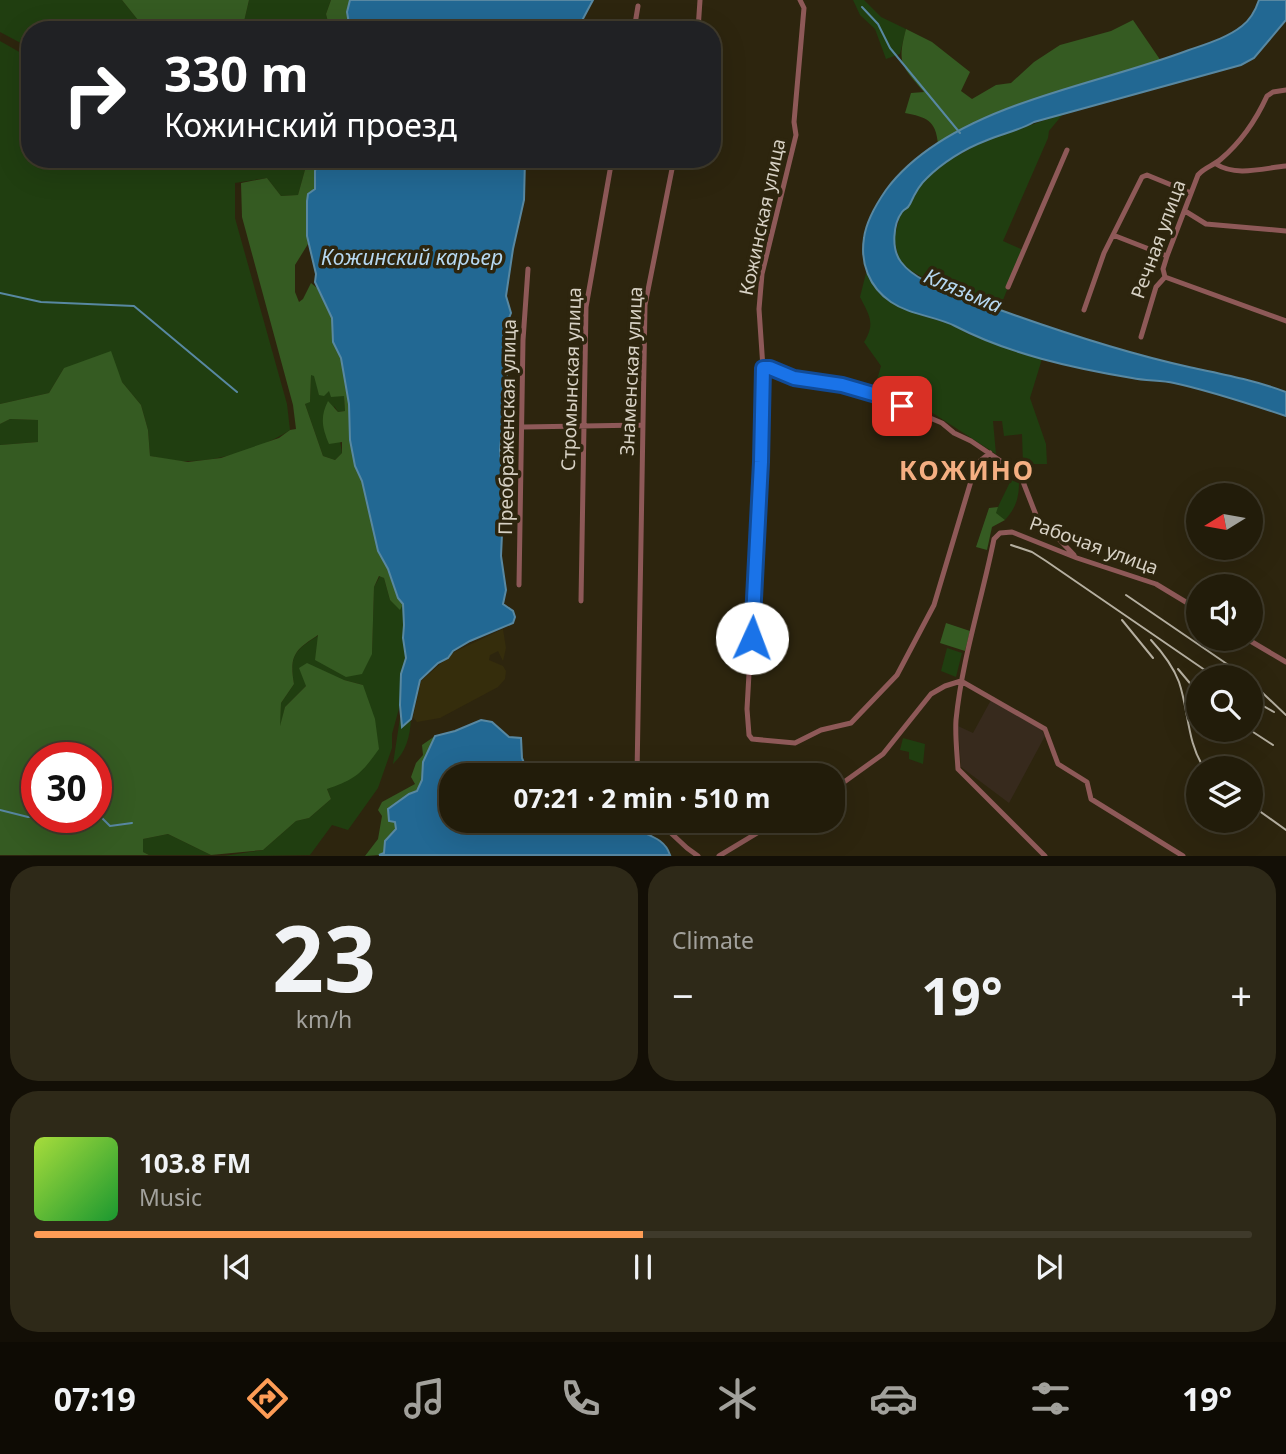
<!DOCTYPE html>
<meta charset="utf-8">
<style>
:root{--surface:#221c0a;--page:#2e2918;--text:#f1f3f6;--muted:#a2a19c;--line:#3f3a2b;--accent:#fd9c56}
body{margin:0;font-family:"Noto Sans",sans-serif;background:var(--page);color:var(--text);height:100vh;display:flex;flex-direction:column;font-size:26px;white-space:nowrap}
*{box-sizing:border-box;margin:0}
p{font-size:23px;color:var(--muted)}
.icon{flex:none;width:38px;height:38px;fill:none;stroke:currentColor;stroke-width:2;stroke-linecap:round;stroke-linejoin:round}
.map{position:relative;height:856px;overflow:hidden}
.details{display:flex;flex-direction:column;gap:10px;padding:10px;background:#130f06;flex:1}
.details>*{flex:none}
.guide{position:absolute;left:21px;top:21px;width:700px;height:147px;border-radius:28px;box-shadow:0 7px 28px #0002,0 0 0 2px var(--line);background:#202124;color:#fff;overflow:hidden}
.needle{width:46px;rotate:259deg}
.fabs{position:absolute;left:1186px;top:483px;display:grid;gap:14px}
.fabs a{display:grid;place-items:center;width:77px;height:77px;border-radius:50%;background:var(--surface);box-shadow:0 7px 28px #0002,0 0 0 2px var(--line);font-size:35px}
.speed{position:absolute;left:21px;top:742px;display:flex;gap:14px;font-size:35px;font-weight:700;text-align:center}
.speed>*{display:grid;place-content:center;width:91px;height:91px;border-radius:50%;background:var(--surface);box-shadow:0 7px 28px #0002,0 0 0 2px var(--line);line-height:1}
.speed .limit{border:10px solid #d22;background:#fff;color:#111}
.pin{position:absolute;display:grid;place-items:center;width:60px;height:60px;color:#fff;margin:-30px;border-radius:14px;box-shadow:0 4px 10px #0006}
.me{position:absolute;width:77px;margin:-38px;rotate:2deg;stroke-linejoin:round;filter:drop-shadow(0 0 5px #0008)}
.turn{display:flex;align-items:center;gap:24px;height:147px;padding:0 28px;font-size:32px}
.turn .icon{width:91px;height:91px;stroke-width:2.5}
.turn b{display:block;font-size:49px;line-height:60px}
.big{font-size:52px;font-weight:700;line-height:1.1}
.details .tile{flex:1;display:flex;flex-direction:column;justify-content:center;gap:10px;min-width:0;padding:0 24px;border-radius:28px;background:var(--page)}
.details .dial{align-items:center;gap:0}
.dial b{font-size:91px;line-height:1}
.song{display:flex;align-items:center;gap:21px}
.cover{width:84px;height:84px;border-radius:10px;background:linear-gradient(135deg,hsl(80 70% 55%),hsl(130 70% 35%))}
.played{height:7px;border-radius:4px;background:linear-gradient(90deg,var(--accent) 50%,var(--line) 50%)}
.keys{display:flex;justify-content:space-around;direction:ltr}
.heat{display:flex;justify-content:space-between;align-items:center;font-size:38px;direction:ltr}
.details .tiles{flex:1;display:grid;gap:10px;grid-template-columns:1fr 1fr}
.tile:last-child{grid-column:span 2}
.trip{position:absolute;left:439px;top:763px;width:406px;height:70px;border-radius:28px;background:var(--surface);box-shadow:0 7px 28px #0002,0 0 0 2px var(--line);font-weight:700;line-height:70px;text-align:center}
.tabs{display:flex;height:112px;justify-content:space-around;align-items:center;background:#0e0b04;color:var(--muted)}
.tabs .icon{width:49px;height:49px}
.tabs .current{color:var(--accent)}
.tabs b{font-size:32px;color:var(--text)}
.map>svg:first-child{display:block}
</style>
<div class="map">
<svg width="1286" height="856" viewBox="0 0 1286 856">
<rect width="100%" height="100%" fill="#2d250e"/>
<path fill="#372a1d" d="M991,700l50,29 4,7 -36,67 -48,-36 -3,-41 15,7z"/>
<path fill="#203e10" d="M0,0h122l24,30h-116v18l-30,-16z
M249,0h82l-5,14 4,16h-88z
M853,0h11l17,17 25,12 -6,25 -14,5 -11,-30 -15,-14z
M0,41l30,17v101l159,2v-2h119l-10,36 -17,1 -14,-18 -32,5v35l52,186 3,26c-25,17 -71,31 -101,31 -13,1 -27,-3 -39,-5l-2,-26 -7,-25 -19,-23 -58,-14 -15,25 -49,11z
M1063,114l-14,17 -1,7 -45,103 20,9 -24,60 -58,-23 -30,-16 -12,-11 -5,-22 7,-25 9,-9 1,-7 15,-19 22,-17 36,-20z
M866,273l11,17 15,12 17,9 46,15 13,8 74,25 -12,39 16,46 1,20h-24l-1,-30 -18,2 -2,-15h-9l3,33 -65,-42 -53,-20 3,-6 -4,-6 4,-14 -17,-24c12,-19 5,-27 -4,-45z
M311,375h3l16,16 14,4 1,16 -7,1 -4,-6 8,47 -7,7 -12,-4 -18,-52 5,-3z
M10,419l28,1v22l-38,3v-21z
M1011,480l8,3c0,16 -4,26 -14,37l-10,-7z
M380,576l4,2 6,22 10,9 3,-5 1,21 -1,13 3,20 -5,16 -1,31 -8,29v14l-14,40 -30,42 -16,-5 -22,30 -86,1 39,-6 33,-29 13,-3 22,-19 -4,-10 36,-104 -19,-5 -38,6 -21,21 -6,25 2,-29 13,-19c-5,-29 1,-34 25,-49l53,19 2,-67z
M947,648l15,5 -6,24 -15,-6z
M400,718l2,9 9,-8c-1,18 -5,33 -18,45z
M903,738l22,6 -2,20 -14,-5v-7l-9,-2z
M168,834l43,21h-62l-6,-3v-13z"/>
<path fill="#355b22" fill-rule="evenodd" d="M122,0h127l-7,30h-96z
M331,0h19l-3,12 4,16 -2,2h-19l-4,-16z
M1133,20l28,41c-77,22 -155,41 -223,83 -2,-24 -12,-27 -33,-31l6,-20 13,-1c-23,-27 -27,-28 -18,-63l26,13 38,30 -9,19 11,8 24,-14 15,-2 23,-21 26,-17 51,-14z
M308,159h11l-4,12v18l-8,47 1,8 -13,21v27l4,10 4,-3 8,-16 6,5 15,30 1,24 8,16 8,46 1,36 5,26 7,15 16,70 10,18 10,29 5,6 -3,6 -10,-10 -6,-22 -5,-2 -5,11 -2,67 -10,20 -16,3 -31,-17 3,-25c-23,15 -29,20 -24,49l-13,19 -1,23 5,-19 21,-21 -7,-18 8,-5 37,17 19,5 12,34 4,30c-18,25 -23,30 -52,40l4,10 -22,19 -13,3 -33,29 -52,5 -43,-21 -25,5v13l6,3h-149v-410l38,-3v-22l-28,-1 -10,5v-20l49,-11 15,-25 47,-17 11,31 19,23 7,25 2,26 38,6 33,-4 58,-20 11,-8 6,-1 -3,-24 -51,-188 -1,-34 26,-5 14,18 17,-1zM311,375l3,1 5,19 5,1 5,-5 2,6 13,-1 1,15 -7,1 -10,-11c-8,16 -6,26 1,43l13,-2v11l-7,7 -12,-4 -18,-52 5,-2zM37,758h59v59h-59z
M998,507l-2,6 9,7 -13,7 -5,23 -11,-3 13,-39z
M946,623l24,8 -5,20 -25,-8z
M435,736l-12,26 -1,18 -5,11 -8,3 -14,28 1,7 -10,12 -2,12 -5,2 -14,1 13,-17 4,-23 -4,-6 4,-8 33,-18 -4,-7 5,-14 7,-8 -1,-10z"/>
<path fill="#352d0c" d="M503,629l3,19 -3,13 -5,-10 -8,4 -1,5 14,6 3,5 -1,8 -7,8 -58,31 -23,4 -4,-5 8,-36 33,-29z"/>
<path fill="#226893" stroke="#5888a2" stroke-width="2" d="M350,0h243l-16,30h-227l-3,-18z
M1259,0h27v20l-32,38 -13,7 -207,57c-16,9 -33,12 -49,19 -21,8 -43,22 -58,37 -8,7 -13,17 -17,26 -3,6 -4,3 -8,8 -9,12 -11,37 -1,50 15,20 47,28 69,37 70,26 146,52 219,68 33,7 65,13 97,25v24c-36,-12 -75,-25 -112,-33 -13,-3 -28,-2 -42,-5 -60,-10 -123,-24 -177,-52 -20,-10 -45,-11 -64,-24 -22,-15 -31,-39 -27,-64 2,-16 13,-35 22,-48 31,-42 84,-68 131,-85 57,-21 116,-34 172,-55 17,-6 38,-12 53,-24 8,-6 14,-17 17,-26z
M319,159h206l-1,41 -11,49 -7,47 5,17 -8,20 4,22v25l-7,70 4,40 -3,66 5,34 -3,14 10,7 2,6 -2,6 -43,18 -17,10 -5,7 -10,5 -18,17 -9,39 -9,8 -2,-22 1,-31 5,-16 -3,-20 1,-13 -1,-21 -5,-6 -10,-29 -10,-18 -16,-70 -7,-15 -5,-26 -1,-36 -8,-46 -8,-16 -1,-24 -17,-36 1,-8 -9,-38v-35l1,-7 7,-5v-18z
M481,720l11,2 17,15 12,1 1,20 7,17h-77v46h173c13,15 38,12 45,34h-291l5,-2 1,-12 11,-12 -1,-7 -6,-1 -1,-12 21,-15 8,-3 5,-11 1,-18 12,-26 20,-5z"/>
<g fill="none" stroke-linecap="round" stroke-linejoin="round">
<path stroke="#5888a2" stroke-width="2" d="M862,7l16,17 12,24 70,85
M0,293l41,9 93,4 103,86
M0,810l28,7h9
M96,812l14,14 22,-3"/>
<path stroke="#8e5958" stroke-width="5" d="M800,0l4,8 -10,114 2,13 -34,139 -3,35 4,59 -2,94 -14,247 2,26 3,4 43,4 26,-13 30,-7 46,-48 37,-70 40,-134 6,-10 10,-8
M634,30l4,-24
M698,30l2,-30
M1216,164c20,13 48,4 70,2
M1185,211l21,13 80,7
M1113,235l54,21
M1165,277l121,44
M1008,287l59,-137
M1084,310l20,-57 38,-76 5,-2 44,18
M1141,337l15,-50 9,-10 -2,-8 4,-13 31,-81c7,-8 15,-9 23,-16 20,-17 35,-39 46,-63l6,-4 13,-2
M763,368h7l24,10 48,7 31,9 69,29 12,10 17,8 49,33 16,41 38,40
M523,427l120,-2
M519,585l4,-245 5,-71
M581,601l5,-294 26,-148
M1247,639l39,23
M961,681l84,48 13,35 29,18 4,17 92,57
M637,775l8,-470 29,-146
M833,790l50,-36 48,-60 14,-8 16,-5
M658,821l29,27 11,8
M719,856l58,-35
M1045,856l-87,-87c-1,-16 -3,-33 -2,-49 6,-61 26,-121 38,-181l6,-6 12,-1 65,26 79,26 43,26"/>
<path stroke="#b5afa0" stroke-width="2" d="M1011,545l21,7 14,9 169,116
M1126,595l120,82
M1122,620l31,38
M1151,640c12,13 22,26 28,42 10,30 8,60 25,86
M1178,669l21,25
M1251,682l35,33
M1251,699l23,13
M1250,730l23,15
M1251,805l35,25"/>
</g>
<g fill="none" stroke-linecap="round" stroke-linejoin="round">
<g stroke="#114b97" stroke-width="18">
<path id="route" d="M752,638l9,-176 2,-94h7l24,10 48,7 31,9 29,12"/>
</g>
<use href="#route" stroke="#1a73e8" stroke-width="12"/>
</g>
<g text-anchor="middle" stroke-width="7" stroke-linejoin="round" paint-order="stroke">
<g font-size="19" fill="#d7d1c4" stroke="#2d250e">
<text transform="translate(762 217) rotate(-78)" y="7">Кожинская улица</text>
<text transform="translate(1158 239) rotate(-70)" y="7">Речная улица</text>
<text transform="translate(631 371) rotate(-87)" y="7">Знаменская улица</text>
<text transform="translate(571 379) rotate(-88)" y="7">Стромынская улица</text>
<text transform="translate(507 427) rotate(-89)" y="7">Преображенская улица</text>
<text transform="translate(1094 545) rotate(20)" y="7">Рабочая улица</text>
</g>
<g font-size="21" font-style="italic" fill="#b6d8f1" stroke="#2d250e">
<text x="412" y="265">Кожинский карьер</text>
<text transform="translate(963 291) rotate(23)" y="7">Клязьма</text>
</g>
<g font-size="26" font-weight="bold" letter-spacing="2" fill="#f4af82" stroke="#2d250e">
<text x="967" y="480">КОЖИНО</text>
</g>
</g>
</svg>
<div class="fabs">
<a><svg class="needle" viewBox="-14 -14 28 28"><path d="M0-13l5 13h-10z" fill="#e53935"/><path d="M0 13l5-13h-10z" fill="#a2a19c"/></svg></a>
<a><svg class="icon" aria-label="sound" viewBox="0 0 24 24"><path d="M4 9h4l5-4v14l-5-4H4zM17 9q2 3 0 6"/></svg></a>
<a><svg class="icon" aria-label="search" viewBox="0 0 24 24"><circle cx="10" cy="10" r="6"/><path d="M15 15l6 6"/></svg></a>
<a><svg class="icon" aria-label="layers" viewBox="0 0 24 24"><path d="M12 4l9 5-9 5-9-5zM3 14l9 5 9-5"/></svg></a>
</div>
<div class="speed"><div class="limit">30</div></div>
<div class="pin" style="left:902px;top:406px;background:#d93025"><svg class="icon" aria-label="arrive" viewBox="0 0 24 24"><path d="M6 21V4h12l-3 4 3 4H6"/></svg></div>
<svg class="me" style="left:752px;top:638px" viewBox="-20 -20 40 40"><circle r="19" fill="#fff"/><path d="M0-13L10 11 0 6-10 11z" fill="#1a73e8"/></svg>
<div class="trip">07:21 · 2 min · 510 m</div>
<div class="guide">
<div class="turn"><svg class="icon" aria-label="right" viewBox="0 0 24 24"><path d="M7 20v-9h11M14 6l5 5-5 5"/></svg><div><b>330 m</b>Кожинский проезд</div></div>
</div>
</div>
<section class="details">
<div class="tiles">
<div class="tile dial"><b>23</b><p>km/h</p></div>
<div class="tile"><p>Climate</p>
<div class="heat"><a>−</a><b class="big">19°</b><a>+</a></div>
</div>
<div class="tile">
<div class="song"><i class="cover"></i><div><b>103.8 FM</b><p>Music</p></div></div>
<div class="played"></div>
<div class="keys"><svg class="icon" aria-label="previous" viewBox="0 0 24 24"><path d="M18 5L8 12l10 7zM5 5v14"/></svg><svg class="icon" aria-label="pause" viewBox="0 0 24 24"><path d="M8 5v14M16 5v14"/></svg><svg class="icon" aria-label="next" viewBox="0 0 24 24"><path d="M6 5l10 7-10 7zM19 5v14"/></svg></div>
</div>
</div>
</section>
<nav class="tabs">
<b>07:19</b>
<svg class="icon current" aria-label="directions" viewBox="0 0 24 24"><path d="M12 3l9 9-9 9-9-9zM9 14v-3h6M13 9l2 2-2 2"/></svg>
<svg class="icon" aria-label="music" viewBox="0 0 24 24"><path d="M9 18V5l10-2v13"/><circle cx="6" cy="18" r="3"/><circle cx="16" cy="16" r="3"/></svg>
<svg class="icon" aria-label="phone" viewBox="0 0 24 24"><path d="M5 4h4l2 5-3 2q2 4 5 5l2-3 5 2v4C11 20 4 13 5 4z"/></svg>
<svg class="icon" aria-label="climate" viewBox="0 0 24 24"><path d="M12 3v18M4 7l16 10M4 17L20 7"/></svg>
<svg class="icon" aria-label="car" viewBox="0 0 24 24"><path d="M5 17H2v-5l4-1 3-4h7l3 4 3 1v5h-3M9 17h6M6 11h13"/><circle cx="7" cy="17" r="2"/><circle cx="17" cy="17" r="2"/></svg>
<svg class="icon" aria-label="filters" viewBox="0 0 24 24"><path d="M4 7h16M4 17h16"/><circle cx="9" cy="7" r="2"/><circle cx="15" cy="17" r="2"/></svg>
<b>19°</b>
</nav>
